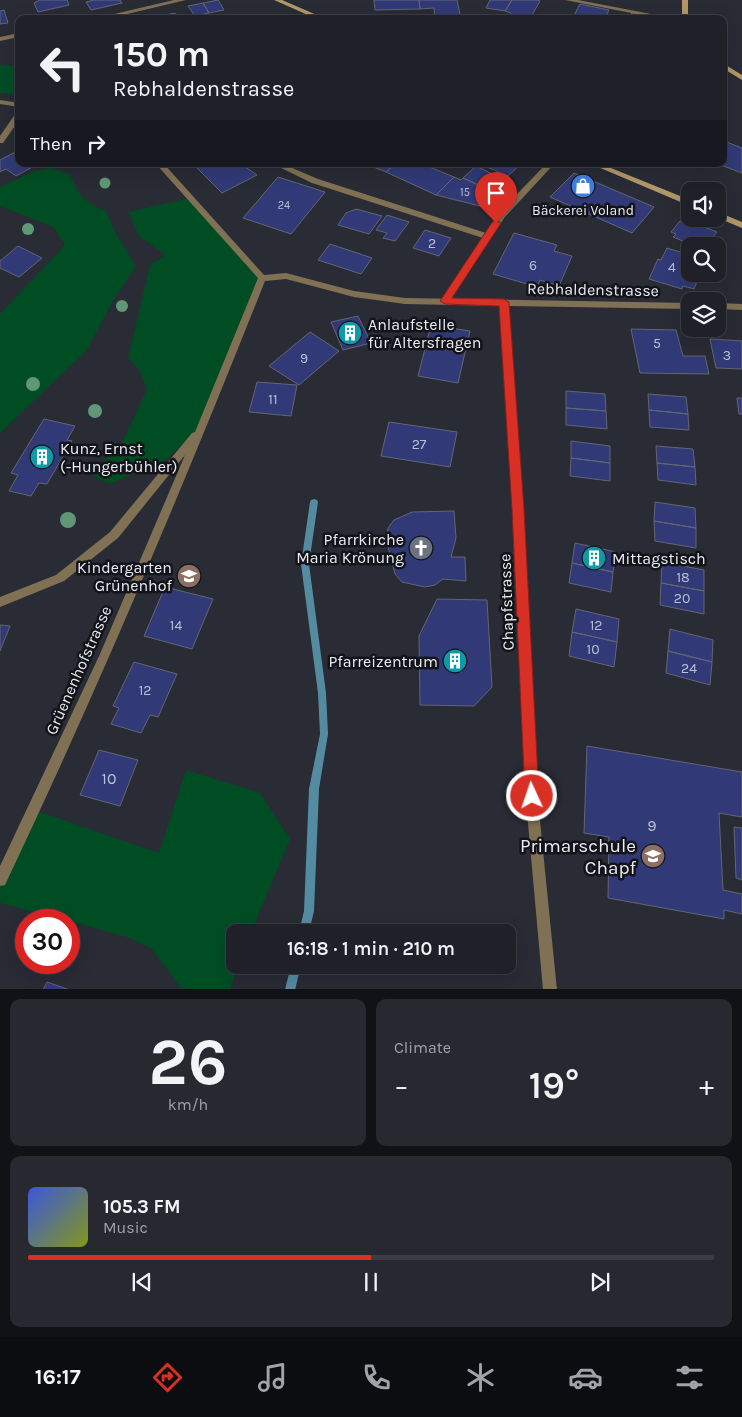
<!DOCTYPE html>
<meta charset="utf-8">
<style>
:root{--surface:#1f2028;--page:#272830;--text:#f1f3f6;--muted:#a1a3a8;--line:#3c3e45;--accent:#d93025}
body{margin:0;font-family:Karla,sans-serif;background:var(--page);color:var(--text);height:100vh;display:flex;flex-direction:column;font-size:19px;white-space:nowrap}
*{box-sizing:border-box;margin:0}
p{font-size:16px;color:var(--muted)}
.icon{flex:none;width:28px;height:28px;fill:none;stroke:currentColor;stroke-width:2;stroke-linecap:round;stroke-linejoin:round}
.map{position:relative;height:989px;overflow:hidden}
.side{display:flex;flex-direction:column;gap:10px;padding:10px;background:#111216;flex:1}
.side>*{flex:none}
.hud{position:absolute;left:15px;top:15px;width:712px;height:152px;border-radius:10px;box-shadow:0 5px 20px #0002,0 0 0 1px var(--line);background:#1f2028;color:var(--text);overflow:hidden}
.buttons{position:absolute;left:681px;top:182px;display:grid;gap:10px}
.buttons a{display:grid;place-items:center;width:45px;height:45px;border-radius:10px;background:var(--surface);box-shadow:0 5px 20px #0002,0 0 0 1px var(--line);font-size:25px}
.speed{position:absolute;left:15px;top:909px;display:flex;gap:10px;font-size:25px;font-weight:700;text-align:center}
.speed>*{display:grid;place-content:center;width:65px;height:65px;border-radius:50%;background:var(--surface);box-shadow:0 5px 20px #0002,0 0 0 1px var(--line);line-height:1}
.speed .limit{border:8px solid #d22;background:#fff;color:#111}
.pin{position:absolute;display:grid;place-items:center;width:42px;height:42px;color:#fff;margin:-51px -21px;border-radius:50% 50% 50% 0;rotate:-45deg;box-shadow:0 0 5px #0007}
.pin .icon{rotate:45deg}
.me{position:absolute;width:55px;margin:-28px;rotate:357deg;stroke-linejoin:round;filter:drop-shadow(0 0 4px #0008)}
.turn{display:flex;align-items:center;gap:18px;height:105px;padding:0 15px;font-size:22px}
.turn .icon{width:65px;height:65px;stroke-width:2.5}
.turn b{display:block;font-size:35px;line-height:42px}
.then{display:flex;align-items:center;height:48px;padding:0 15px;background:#0003;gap:10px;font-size:19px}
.big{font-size:38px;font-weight:600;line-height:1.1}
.side .card{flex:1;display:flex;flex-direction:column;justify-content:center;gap:8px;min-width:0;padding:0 18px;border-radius:10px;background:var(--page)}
.side .dial{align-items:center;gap:0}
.dial b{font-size:65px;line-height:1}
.song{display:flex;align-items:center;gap:15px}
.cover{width:60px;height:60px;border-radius:8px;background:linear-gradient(135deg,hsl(230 70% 55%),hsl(70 70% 35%))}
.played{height:5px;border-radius:2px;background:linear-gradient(90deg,var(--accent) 50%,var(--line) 50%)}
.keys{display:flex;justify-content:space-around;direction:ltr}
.heat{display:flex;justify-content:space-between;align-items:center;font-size:28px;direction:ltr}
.side .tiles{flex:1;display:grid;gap:10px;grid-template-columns:1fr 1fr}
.card:last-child{grid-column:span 2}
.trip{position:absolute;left:226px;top:924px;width:290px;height:50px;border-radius:10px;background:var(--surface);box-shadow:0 5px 20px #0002,0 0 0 1px var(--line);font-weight:600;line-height:50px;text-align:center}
.tabs{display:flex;height:80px;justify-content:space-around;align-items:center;background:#0c0d10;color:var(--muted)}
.tabs .icon{width:35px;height:35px}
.tabs .on{color:var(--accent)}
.tabs b{font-size:22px;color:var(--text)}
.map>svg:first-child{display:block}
</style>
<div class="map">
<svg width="742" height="990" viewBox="0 0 742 990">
<rect width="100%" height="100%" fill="#292b35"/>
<path fill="#004d24" d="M0,65l19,1v29l-19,-2z
M51,168l19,6c9,22 14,28 36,37l9,21 21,34 -22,33 -27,51 -87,83v-119l65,-69 -12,-18 -53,-21v-19l34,-16z
M190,198l72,80 -59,149 -39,34 -55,23 -17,-9 32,-36 23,-50 -7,-18 -12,-13 22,-93 15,-10 -26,-19 -11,-24z
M186,770l74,23 30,46 -39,93h-16v33h4l-8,21v3h-49l-31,-41 -24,-11 -127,-34v-23l34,-70 125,43z"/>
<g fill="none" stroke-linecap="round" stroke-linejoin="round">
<path fill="#558ba1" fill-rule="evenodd" d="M314,499l3,1 1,2 -9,62 17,129 2,41 -9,55 -5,122 -5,21h-10l5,-21 5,-122 11,-55 -2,-41 -17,-129 9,-62 1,-2z
M291,965h10l-6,25h-10z"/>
</g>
<path fill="#313a77" stroke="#636671" d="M40,0h27l2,5 -31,7 -4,-9z
M94,0h26l2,3 -31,7 -5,-8z
M218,0l6,10 -15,3 -6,-10z
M374,0h45l1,9 -45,1z
M419,0h38l4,19h-26l-1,-11 -14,1z
M490,0h22l-7,11 -19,-3z
M512,0h25l3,1 -8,14h-3l-2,4h-4l-14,-3 2,-3 -6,-2z
M203,3l6,10 -14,3 -7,-10z
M580,4l29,6 -4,9h-33z
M4,10l4,13 -8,1v-13z
M175,13l3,6h-16l-2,-3z
M632,13l15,5 -21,1z
M724,141l18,7v25l-24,-9h6z
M19,150v14h19l-22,12 -10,-7 -6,3v-12z
M193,164h48l16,11 -35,18z
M366,164h29l-9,8z
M395,164h27l32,13 -18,18 -50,-23z
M480,164h41l-13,12z
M476,166l27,13 6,2 -13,12 -33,-15z
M574,173l80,34 -22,26 -82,-36z
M278,177l47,15 -34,42 -48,-16z
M454,177l7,3 2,-2 33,15 -12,14 -48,-12z
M356,209l26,7 -13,18 -31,-9 8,-12z
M387,215l22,7 -14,19 -12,-3 4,-5 -11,-3z
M687,220l30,12 -11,14h-11l-22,-9 3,-3 -5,-2 9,-11 5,2z
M425,230l26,8 -12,18 -26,-8z
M514,233l43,12 -3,6 18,5 -13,30 -19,-6 -3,7 -44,-13z
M330,244l42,14 -11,16 -43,-14z
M18,246l24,12 -23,19 -19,-9v-7z
M667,248l23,7v19h10l-6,15 -11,-3 -1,3 -33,-10 9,-20 3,1z
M358,316l13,27 -28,7 -12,-28z
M431,325l39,6 -12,52 -40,-7z
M631,329l45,1 7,26h22l4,18 -69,-1z
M310,332l29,19 -40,34 -30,-19z
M710,339l32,2v28l-26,-1z
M257,382l40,3 -6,31 -42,-4z
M566,391l39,3 1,17 -40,-3z
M648,394l38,3 2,17 -39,-4z
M737,398h5v16h-3z
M566,408l40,3 1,18 -41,-4z
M649,410l39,4 1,16 -39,-3z
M44,419l31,7 -8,14 5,1 -25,43 -8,-1 -8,13 -22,-5 9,-16 -7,-2z
M389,422l68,10 -7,35 -69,-11z
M571,441l39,5v17l-39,-5z
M656,446l37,3 2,18 -38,-4z
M571,458l39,5v18l-40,-5z
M657,463l38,4 1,18 -38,-5z
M655,502l40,6 1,20 -42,-7z
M454,511l2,27 -5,19h14l1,24 -23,-2 -8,6 -10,2 -23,-5 -7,-8 -9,-35 2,-11 6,-8 18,-8z
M654,521l42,7v20l-41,-7z
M575,543l41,9 -3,20 -41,-9z
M662,562l42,8v21l-43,-8z
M572,563l41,9 -2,20 -42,-9z
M661,583l43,8v23l-44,-9z
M165,587l48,12 -21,50 -48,-13z
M437,599l50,1 5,87 -18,19 -54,-1 -1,-69z
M576,609l43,10 -2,23 -45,-10z
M0,625l10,1 -10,25z
M670,629l43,11 -1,22 -44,-11z
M572,632l45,10 -3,25 -45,-11z
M668,651l44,11 -2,23 -44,-12z
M134,662l43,12 -19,43 -8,-2 -9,18 -30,-9 8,-16 -6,-2z
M587,746l155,26v45l-23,-4 4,77 19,4v20l-18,-4v9l-116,-21 1,-61 -25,-4z
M99,750l39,10 -18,46 -40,-11z
M734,827l8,1v52l-6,-2z
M47,982l23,8h-27z"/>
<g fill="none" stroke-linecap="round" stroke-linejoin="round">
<path fill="#817154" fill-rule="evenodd" d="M16,113h3v7l-16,23h-3v-7z
M273,164h10l35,15 168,54 13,-20 47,-49h8l-49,53 -57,86 -3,1 -4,-3 42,-63 -171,-55z"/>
<path fill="#817154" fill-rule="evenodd" d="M174,0h12l-80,19h-13z
M565,0h13l99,19h-15z
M19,33v4l-19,4v-4z
M0,100l19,3v4l-19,-3z
M156,164h8l100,111 22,-2 68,18 51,7 285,5v6l-181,-3 14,203 15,292 19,189h-14l-17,-189 -13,-292 -13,-203 -95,-2 -51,-7 -68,-18 -21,2c-81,204 -166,406 -260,604l-5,1v-20l100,-212 85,-199 -67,83 -54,43 -64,26v-10l56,-22 54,-43 82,-99 3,-1 63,-154z
M718,303l24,1v6l-24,-1z"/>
<path fill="#b19768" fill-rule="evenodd" d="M274,0h8l44,19h-9z
M682,0h6v19h-6z
M724,64l18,11v5l-18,-11z
M591,164h10l89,36v6z
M718,212l24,10v6l-24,-10z"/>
</g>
<g fill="#609775">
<circle cx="105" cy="183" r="5.5"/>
<circle cx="28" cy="229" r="6"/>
<circle cx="122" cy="306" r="6"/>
<circle cx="33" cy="384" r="7"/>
<circle cx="95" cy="411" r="7"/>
<circle cx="68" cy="520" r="8"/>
</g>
<path fill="#d93025" stroke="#8d1f18" d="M496,220l5,3 -49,75 52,1 5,3 15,207 15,287 -2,5 -5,2 -5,-2 -2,-5 -13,-287 -13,-203 -54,-2 -5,-3 53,-80z"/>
<defs>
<g id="shop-disc" transform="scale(1.25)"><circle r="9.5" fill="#3f7fe0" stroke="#131419"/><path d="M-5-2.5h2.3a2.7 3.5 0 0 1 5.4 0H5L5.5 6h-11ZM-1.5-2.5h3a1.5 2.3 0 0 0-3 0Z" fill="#fff"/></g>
<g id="building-disc" transform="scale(1.25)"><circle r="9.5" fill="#0f9aa8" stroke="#131419"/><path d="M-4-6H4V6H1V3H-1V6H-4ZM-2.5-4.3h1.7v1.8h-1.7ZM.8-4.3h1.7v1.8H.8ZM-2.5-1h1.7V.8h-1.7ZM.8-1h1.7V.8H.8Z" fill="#fff"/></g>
<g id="church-disc" transform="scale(1.25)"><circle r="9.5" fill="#6b7280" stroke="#131419"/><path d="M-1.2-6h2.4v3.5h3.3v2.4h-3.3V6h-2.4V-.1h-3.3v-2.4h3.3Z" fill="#fff"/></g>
<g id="school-disc" transform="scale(1.25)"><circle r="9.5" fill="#8d6e63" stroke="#131419"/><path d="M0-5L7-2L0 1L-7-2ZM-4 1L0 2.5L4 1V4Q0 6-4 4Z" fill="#fff"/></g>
</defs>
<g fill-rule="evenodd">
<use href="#shop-disc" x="583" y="186"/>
<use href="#building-disc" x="350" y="333"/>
<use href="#building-disc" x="42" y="457"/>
<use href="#church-disc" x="421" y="548"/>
<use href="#building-disc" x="594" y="558"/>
<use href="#school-disc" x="189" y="576"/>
<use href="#building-disc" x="455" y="661"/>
<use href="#school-disc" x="653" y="856"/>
</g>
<g text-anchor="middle" stroke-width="5" stroke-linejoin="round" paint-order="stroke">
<g font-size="11" fill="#bcc0d4">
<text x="465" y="196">15</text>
<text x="284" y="209">24</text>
</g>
<g font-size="14" fill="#eaecf3" stroke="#131419">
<text x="583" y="215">Bäckerei Voland</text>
</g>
<g font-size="14" fill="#bcc0d4">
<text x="432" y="248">2</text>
<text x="533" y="270">6</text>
<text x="672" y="272">4</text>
<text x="657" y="348">5</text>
<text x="727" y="360">3</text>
<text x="304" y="363">9</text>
<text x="273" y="404">11</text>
<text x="419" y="449">27</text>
<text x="683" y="582">18</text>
<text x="682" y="603">20</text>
<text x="176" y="630">14</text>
<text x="596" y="630">12</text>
<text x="593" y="654">10</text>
<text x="689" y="673">24</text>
<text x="145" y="695">12</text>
</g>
<g font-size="16" fill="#eaecf3" stroke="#131419">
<text transform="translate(593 289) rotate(1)" y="6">Rebhaldenstrasse</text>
<text transform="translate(506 602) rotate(-92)" y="6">Chapfstrasse</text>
<text transform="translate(78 670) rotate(-66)" y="6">Grüenenhofstrasse</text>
</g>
<g font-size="16" fill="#eaecf3" stroke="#131419" text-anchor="start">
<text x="368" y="330">Anlaufstelle<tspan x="368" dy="18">für Altersfragen</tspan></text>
<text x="60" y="454">Kunz, Ernst<tspan x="60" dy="18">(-Hungerbühler)</tspan></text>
<text x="404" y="545" text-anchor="end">Pfarrkirche<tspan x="404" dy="18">Maria Krönung</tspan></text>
<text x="612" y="564">Mittagstisch</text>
<text x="172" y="573" text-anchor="end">Kindergarten<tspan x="172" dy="18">Grünenhof</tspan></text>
<text x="438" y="667" text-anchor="end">Pfarreizentrum</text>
</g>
<g font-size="16" fill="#bcc0d4">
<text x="109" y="784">10</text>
<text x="652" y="831">9</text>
</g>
<g font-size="19" fill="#eaecf3" stroke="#131419" text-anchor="end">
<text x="636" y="852">Primarschule<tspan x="636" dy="22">Chapf</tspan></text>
</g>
</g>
</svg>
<div class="buttons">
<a><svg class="icon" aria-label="sound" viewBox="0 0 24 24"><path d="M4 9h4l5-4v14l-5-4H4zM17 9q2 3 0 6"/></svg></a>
<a><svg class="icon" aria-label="search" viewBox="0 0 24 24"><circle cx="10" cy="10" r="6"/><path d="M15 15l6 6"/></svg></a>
<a><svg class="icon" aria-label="layers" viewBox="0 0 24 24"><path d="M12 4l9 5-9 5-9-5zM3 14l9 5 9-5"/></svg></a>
</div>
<div class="speed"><div class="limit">30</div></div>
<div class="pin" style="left:496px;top:223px;background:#d93025"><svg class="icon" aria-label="arrive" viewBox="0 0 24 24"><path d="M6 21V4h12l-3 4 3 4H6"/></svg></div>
<svg class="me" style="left:532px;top:796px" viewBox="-20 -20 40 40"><circle r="17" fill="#d93025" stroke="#fff" stroke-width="3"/><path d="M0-11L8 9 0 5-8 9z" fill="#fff"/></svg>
<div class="trip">16:18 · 1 min · 210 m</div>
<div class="hud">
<div class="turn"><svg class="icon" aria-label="left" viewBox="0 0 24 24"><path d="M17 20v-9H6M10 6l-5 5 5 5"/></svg><div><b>150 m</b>Rebhaldenstrasse</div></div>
<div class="then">Then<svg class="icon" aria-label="right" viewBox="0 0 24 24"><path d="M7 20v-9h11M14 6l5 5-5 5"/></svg></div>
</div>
</div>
<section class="side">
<div class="tiles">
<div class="card dial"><b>26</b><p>km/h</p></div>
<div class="card"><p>Climate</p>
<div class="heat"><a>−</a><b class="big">19°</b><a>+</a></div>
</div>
<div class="card">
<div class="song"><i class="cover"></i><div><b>105.3 FM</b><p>Music</p></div></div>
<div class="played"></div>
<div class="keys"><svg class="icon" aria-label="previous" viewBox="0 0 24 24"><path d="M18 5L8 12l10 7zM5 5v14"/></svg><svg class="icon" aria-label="pause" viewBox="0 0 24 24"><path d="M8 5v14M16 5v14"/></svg><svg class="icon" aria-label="next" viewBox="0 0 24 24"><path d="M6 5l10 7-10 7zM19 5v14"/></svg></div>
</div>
</div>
</section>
<nav class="tabs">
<b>16:17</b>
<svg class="icon on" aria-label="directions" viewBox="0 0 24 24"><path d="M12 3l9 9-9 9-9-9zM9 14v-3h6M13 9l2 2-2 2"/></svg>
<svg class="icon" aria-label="music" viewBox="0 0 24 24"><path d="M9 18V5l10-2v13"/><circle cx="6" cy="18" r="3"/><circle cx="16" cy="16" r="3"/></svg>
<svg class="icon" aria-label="phone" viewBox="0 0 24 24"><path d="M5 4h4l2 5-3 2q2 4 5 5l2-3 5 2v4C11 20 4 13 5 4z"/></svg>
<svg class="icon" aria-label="climate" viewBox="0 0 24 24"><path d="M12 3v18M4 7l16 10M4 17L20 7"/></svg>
<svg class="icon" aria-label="car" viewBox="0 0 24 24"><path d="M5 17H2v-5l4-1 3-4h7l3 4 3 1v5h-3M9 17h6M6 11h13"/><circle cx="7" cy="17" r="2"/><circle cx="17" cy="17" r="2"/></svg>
<svg class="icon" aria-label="filters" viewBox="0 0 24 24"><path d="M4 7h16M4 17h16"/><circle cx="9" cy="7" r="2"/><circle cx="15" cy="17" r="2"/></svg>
</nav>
